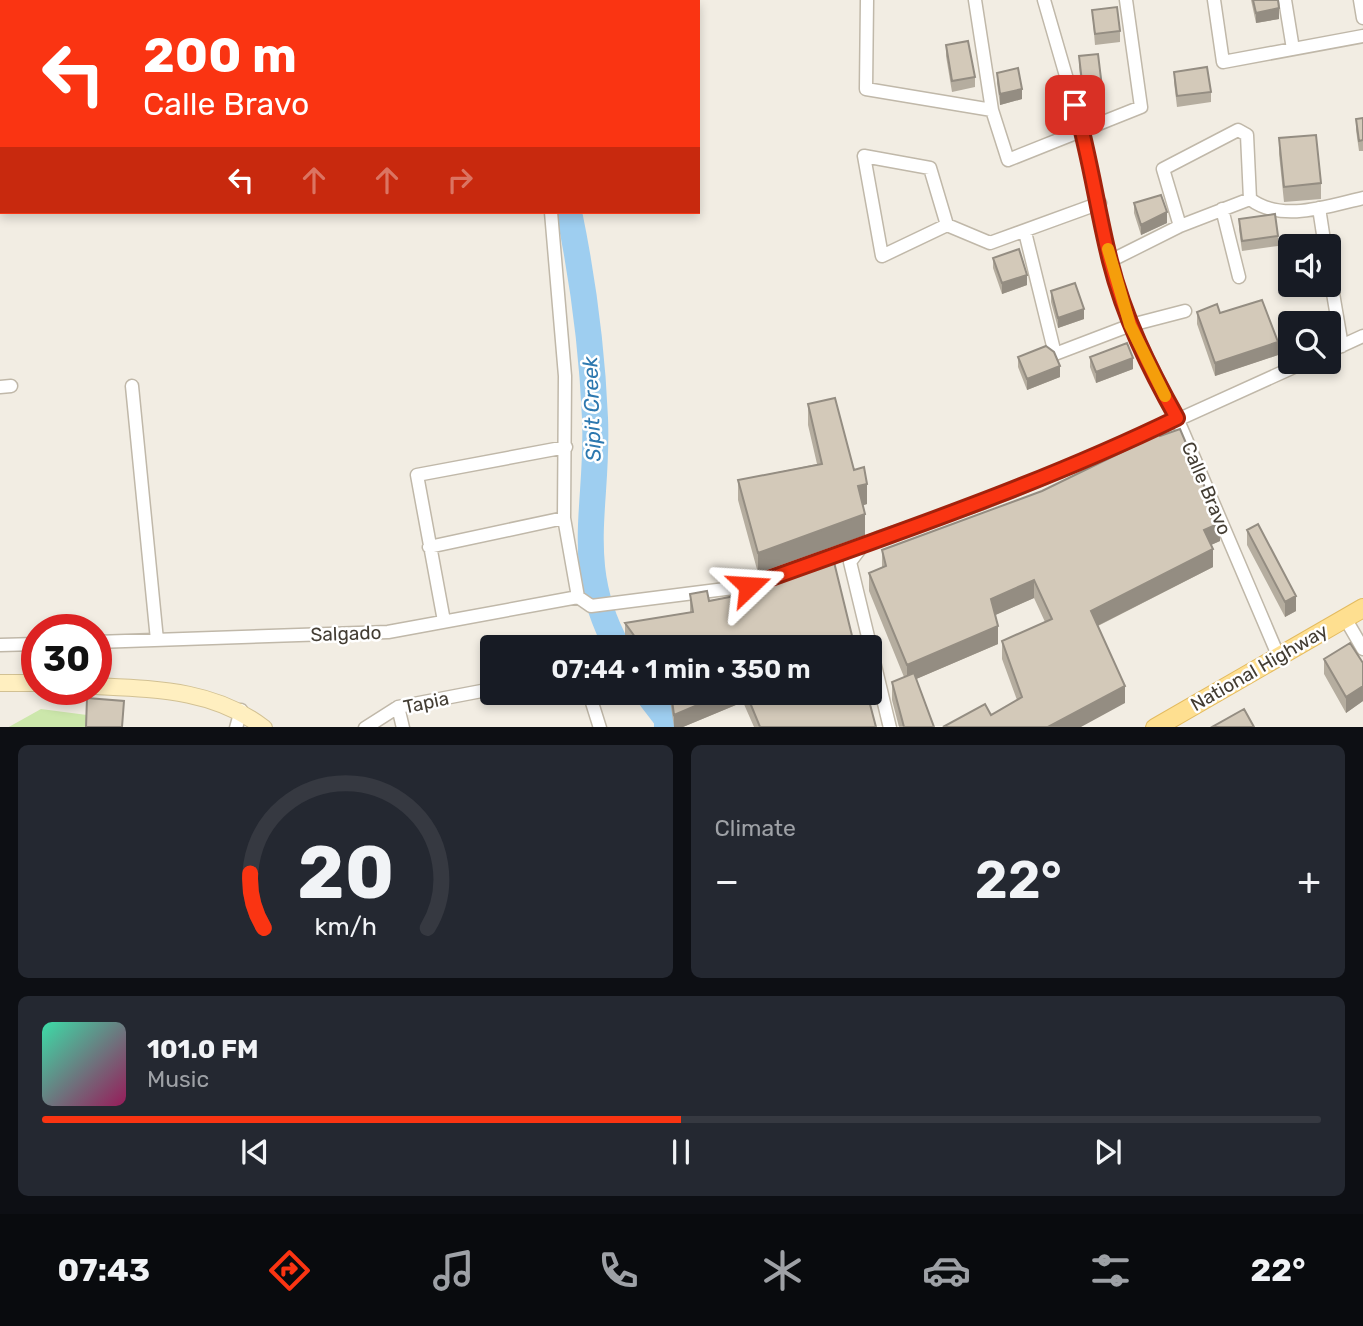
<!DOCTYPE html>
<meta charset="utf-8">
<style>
:root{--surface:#171b24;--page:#242831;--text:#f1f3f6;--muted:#9ea1a6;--line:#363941;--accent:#fa3412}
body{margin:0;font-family:Rubik,sans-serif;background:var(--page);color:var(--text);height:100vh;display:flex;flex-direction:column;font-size:26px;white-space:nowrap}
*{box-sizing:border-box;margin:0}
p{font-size:23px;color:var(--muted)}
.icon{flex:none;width:38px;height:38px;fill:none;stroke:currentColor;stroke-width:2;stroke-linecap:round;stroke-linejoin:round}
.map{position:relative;height:727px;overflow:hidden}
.sheet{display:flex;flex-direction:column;gap:18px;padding:18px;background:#0d0f14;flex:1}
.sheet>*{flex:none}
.guide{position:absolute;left:0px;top:0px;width:700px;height:214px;box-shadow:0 4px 10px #0003;background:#fa3412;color:#fff;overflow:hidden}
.buttons{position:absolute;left:1278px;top:234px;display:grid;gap:14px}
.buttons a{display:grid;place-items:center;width:63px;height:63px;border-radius:7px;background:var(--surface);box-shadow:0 4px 10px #0003;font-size:35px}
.speed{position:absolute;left:21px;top:614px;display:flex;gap:14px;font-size:35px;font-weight:700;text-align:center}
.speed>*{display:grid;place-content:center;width:91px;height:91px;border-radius:50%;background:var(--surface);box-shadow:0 4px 10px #0003;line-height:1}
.speed .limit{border:10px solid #d22;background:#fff;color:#111}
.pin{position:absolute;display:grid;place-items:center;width:60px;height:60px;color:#fff;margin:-30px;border-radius:14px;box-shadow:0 4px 10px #0006}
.me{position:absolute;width:77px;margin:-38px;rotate:70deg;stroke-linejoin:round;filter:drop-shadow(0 0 5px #0008)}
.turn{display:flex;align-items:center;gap:24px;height:147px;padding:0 28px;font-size:32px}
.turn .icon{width:91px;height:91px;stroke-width:2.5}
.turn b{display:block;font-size:49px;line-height:60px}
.lanes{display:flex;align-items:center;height:66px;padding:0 28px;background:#0003;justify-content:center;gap:35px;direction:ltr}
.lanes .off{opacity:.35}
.big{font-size:52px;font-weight:600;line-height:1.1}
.sheet .tile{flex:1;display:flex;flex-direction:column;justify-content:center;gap:10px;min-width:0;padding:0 24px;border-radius:10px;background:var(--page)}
.sheet .dial{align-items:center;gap:0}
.dial svg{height:182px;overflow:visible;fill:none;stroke:var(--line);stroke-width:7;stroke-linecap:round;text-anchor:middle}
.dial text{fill:var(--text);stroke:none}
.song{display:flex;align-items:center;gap:21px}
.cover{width:84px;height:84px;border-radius:10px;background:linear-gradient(135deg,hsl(160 70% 55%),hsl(330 70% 35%))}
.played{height:7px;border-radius:4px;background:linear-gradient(90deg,var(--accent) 50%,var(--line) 50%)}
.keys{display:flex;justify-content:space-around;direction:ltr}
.heat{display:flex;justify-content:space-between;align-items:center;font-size:38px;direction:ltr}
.sheet .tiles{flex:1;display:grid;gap:18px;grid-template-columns:1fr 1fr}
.tile:last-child{grid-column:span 2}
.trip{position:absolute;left:480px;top:635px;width:402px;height:70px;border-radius:7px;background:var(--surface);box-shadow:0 4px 10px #0003;font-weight:600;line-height:70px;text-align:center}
.tab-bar{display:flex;height:112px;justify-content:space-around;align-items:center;background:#090b0e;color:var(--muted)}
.tab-bar .icon{width:49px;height:49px}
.tab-bar .active{color:var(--accent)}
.tab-bar b{font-size:32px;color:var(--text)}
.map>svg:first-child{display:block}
</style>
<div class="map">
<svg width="1363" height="728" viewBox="0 0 1363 728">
<rect width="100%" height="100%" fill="#f2ede3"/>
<path fill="#cce7ab" d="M41,709l46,6 -2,12 -78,1z"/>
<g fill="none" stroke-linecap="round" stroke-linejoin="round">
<path stroke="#9ecef0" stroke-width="26" d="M552,2v-2
M569,212c14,68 23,136 26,206 4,87 -23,147 23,230
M647,693l20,26v9"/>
<g stroke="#c0b8a9" stroke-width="15">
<path id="minor" d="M867,0l-1,89 126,21
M975,0l17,110 16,50 133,-53 -15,-107
M1044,0l38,131 28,130 21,64 46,93 101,237
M1214,0l9,62 140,-26
M1285,0l8,49
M1360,0l3,18
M527,2l1,-2
M1319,208l6,39
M1222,209l17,68
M551,212l14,164 -1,142 14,79
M947,225l-17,-57 -66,-12 18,100 65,-31 43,18 110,-40
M1180,226l-17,-57 75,-39 9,5 3,64c31,24 78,7 113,-1
M1025,232l30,122 76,-29 54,-14
M1110,261l70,-35 70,-27
M1328,264l14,82
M1328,352l35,-16
M132,386l25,254
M0,387l11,-1
M429,547l135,-29
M1345,618l18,31
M444,621l-27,-146 149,-28
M96,642l292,-10 190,-35 13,9 158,-20 114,-41
M0,645l37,-1
M589,693l11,35
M398,707l5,21
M236,728l5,-18
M365,728l33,-21 94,-18
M890,728l-40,-166 13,-17 17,-8 100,-33 120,-49 205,-93"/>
</g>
<g stroke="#d2c193" stroke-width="18">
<path id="secondary" d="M0,683h37
M96,686c60,3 119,4 168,42"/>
</g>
<g stroke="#e3bb60" stroke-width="20">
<path id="primary" d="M1155,728l208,-120"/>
</g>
<use href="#minor" stroke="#fff" stroke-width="12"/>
<use href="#secondary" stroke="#ffefc0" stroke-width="16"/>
<use href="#primary" stroke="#fedf90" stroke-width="18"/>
</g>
<path fill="#b5ad9f" d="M1251,0h27l1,19 -23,4z
M1092,10l28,21v11l-25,3z
M946,45l29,32v10l-23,5 -6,-36z
M1079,56l23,31v11l-19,2 -4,-33z
M1174,72l37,20v10l-34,5 -3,-25z
M997,73l25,26 -22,6 -3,-22z
M1363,118v33h-4l-3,-21v-11z
M1279,138l42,45v16l-37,3 -5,-48z
M1134,203l33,20 -26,12 -7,-22z
M1239,219l39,17v10l-36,5 -3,-22z
M993,258l34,27 -25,9 -9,-26z
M1051,291l33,28 -26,9 -7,-26z
M1197,312l23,1 58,42 -63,21 -18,-52z
M1018,357l42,20 -33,13 -9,-23z
M1090,357l43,12 -37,14 -6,-16z
M808,404l46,66 13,34 -4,1 2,30 -107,38 -20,-73v-20l79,-16 -9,-39z
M1247,530l49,81 -11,6 -38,-72z
M1220,541l-9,4 2,22 -115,59 27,77 -134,12 26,-15 -15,-41v-18l43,-19 -11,-24 -39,17 3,29 -82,35 18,48h-35l-7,-27v-18l12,-5 -35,-86v-18l13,-6v-17z
M690,594l19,7 146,47h-224l-6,-9v-16l65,-11z
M1324,659l39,4v38l-17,12 -22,-39z
M665,693h202l9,34h-122l-11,-25 -60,25h-9l-4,-27z"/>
<path fill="#948d82" d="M1279,8v11l-23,4v-10z
M1022,89v10l-22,6v-11z
M1167,212v11l-26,12v-10z
M1027,275v10l-25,9v-11z
M1084,309v10l-26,9v-10z
M1278,342v13l-63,21v-13z
M1133,358v11l-37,14v-11z
M1060,366v11l-33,13v-11z
M867,484v20l-9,3v-21z
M865,514v21l-107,38v-20z
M1220,523v18l-16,7v-18z
M1213,549v18l-122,62v-18z
M1034,580v18l-43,19v-18z
M1296,596v15l-11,6v-15z
M998,626v18l-91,39v-18z
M1125,686v17l-44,24h-33z
M1363,686v15l-17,12v-16z
M726,693h17v9l-60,25h-9v-12z"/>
<path fill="#d3c9b9" stroke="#948d82" stroke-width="2" d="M1253,0h25l1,8 -23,5z
M1117,7l3,24 -25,3 -3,-24z
M968,41l7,36 -23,4 -6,-36z
M1098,54l4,33 -19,3 -4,-34z
M1207,67l4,25 -34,4 -3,-24z
M1018,68l4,21 -22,5 -3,-21z
M1363,118v22l-4,1 -3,-22z
M1316,135l5,48 -37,4 -5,-49z
M1161,195l6,17 -26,13 -7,-22z
M1275,214l3,22 -36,5 -3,-22z
M1019,249l8,26 -25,8 -9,-25z
M1075,283l9,26 -26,9 -7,-27z
M1262,300l16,42 -63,21 -18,-51 20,-8 3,9z
M1127,343l6,15 -37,14 -6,-15z
M1046,346l8,6 6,14 -33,13 -9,-22z
M835,398l19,72 10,-3 3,17 -9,2 7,28 -107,39 -20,-73 84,-16 -14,-60z
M1180,429l40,94 -16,7 9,19 -122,62 34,75 -77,41h-105l42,-23 6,11 31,-18 -20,-56 50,-22 -18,-39 -43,19 7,27 -91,39 -38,-92 17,-7 -4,-16 160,-59 117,-57 1,2z
M1258,524l38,72 -11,6 -38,-72z
M834,562l21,86h-212l-18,-25 68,-11 -3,-18 17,-3 2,10 46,-9z
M1350,643l13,20v23l-17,11 -22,-38z
M914,673l20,54h-30l-12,-45z
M671,693h55l-52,22z
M746,693h121l9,34h-116z
M87,698l37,3 -2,26h-36z
M1244,709l10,18h-42z"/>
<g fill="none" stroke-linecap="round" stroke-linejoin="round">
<g stroke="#a2220c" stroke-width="18">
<path id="route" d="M749,586c144,-52 290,-101 428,-168 -28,-50 -53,-101 -67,-157 -13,-52 -20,-105 -35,-156"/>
</g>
<use href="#route" stroke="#fa3412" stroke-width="12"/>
<path stroke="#f59e0b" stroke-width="12" d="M1108,249l22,76 35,71"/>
</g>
<g text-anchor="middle" stroke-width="5" stroke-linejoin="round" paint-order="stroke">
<g font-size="19" fill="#433d33" stroke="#fff">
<text transform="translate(1207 488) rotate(67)" y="7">Calle Bravo</text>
<text transform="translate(346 633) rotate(-2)" y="7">Salgado</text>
<text transform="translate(1259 667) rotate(-30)" y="7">National Highway</text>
<text transform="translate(426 702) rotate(-12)" y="7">Tapia</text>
</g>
<g font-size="21" font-style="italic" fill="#2d78af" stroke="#fff">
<text transform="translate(592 409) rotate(-92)" y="7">Sipit Creek</text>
</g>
</g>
</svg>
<div class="buttons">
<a><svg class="icon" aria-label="sound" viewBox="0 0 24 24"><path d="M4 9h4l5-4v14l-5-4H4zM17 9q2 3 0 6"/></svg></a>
<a><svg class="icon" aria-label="search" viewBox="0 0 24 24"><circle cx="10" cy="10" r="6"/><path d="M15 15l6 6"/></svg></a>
</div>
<div class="speed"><div class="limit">30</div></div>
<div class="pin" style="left:1075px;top:105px;background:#d93025"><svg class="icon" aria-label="arrive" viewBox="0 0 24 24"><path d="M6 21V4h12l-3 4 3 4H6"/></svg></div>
<svg class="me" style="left:749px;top:586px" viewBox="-20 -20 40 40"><path d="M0-17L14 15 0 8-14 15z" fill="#fa3412" stroke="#fff" stroke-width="4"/></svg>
<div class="trip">07:44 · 1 min · 350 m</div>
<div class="guide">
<div class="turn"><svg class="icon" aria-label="left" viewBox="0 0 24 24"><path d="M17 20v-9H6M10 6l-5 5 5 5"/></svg><div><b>200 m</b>Calle Bravo</div></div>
<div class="lanes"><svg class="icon" aria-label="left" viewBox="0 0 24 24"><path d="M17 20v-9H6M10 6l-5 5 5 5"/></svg><svg class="icon off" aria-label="ahead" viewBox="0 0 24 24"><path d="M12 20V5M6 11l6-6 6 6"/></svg><svg class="icon off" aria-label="ahead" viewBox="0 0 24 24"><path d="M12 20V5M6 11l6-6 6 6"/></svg><svg class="icon off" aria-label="right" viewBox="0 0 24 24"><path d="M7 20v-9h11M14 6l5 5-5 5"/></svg></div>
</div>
</div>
<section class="sheet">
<div class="tiles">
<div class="tile dial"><svg viewBox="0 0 100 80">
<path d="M14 69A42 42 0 1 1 86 69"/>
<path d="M14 69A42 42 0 0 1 8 45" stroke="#fa3412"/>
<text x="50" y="56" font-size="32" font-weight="700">20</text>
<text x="50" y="72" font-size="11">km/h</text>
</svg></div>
<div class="tile"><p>Climate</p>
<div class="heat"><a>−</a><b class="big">22°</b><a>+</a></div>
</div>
<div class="tile">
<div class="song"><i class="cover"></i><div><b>101.0 FM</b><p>Music</p></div></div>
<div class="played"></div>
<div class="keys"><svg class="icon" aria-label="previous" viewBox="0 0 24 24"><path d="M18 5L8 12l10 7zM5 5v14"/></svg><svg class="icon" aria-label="pause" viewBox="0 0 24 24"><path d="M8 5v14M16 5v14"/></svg><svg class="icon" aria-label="next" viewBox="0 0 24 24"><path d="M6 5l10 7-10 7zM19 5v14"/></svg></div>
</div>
</div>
</section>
<nav class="tab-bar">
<b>07:43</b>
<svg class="icon active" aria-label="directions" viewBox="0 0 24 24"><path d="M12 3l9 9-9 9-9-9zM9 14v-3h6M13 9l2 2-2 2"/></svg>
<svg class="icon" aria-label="music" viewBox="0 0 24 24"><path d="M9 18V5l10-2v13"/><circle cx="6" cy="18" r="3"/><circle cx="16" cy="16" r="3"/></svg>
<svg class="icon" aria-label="phone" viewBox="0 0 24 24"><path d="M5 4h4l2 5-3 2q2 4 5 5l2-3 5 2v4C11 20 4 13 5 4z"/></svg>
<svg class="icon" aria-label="climate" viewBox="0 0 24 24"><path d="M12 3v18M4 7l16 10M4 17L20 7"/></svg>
<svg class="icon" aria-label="car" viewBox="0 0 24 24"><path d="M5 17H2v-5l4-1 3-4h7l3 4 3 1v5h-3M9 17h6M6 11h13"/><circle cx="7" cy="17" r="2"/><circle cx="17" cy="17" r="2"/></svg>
<svg class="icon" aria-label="filters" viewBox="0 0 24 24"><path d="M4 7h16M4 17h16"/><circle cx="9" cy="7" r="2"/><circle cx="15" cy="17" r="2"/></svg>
<b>22°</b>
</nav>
